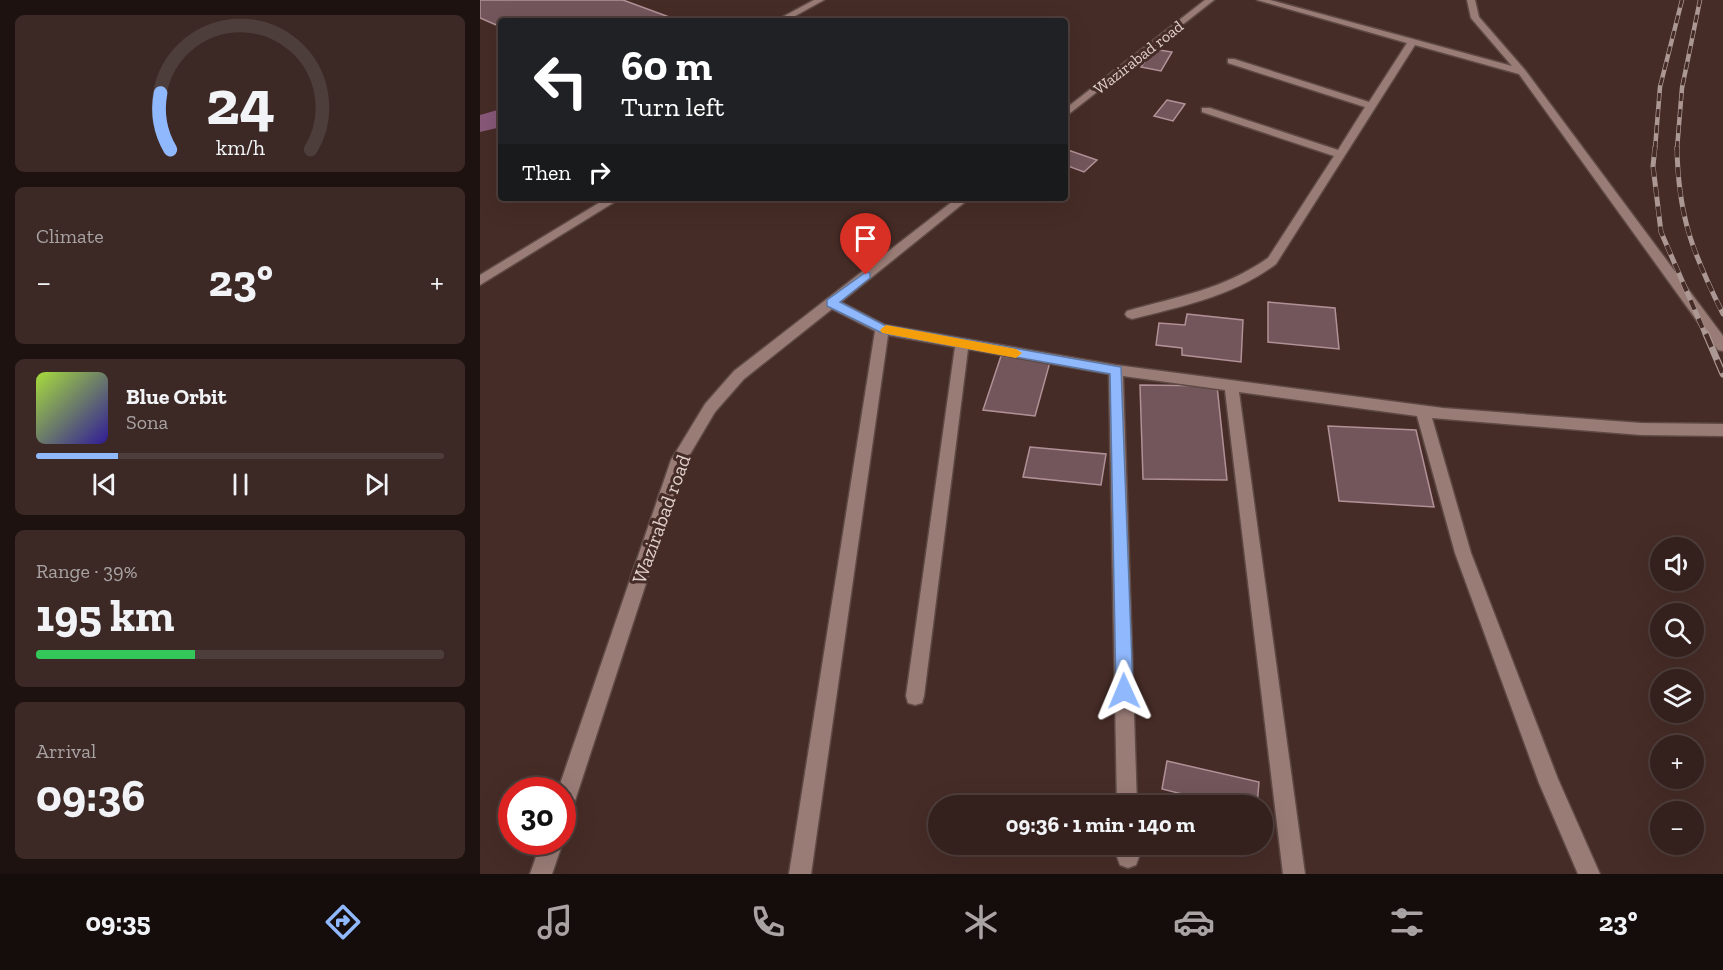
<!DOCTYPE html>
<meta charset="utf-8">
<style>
:root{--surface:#34211d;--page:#3c2926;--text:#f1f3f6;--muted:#a9a3a4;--line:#4e3e3b;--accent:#90b8fd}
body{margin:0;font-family:"Zilla Slab",serif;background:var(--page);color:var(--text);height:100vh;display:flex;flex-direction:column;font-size:22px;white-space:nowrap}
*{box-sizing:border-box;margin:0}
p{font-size:20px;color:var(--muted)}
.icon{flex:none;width:33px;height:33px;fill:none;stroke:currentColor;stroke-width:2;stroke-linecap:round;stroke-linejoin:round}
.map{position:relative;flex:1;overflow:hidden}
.panel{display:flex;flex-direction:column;gap:15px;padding:15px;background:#1d1210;width:480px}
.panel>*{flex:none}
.top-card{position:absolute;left:18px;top:18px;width:570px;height:183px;border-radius:6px;box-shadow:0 6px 24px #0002,0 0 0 2px var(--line);background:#202124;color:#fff;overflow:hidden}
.buttons{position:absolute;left:1170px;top:537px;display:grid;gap:12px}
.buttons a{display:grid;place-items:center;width:54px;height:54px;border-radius:50%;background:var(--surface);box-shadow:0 6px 24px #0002,0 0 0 2px var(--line);font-size:30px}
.speed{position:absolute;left:18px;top:777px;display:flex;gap:12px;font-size:30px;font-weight:700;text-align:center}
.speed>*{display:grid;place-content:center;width:78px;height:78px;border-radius:50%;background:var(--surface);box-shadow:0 6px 24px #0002,0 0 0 2px var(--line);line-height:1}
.speed .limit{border:9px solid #d22;background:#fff;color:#111}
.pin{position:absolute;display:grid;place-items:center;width:51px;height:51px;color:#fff;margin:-62px -26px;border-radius:50% 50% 50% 0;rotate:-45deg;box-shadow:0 0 6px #0007}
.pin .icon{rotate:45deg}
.me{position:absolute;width:66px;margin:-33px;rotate:359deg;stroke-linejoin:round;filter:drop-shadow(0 0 4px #0008)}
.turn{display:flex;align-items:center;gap:21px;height:126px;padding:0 24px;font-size:27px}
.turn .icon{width:78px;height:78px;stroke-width:2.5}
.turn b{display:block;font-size:42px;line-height:51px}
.then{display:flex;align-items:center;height:57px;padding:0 24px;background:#0003;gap:12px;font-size:22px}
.big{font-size:45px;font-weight:800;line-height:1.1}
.panel .card{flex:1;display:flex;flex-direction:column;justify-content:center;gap:9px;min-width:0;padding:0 21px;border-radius:9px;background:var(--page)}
.panel .dial{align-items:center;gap:0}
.dial svg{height:156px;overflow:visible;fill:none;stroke:var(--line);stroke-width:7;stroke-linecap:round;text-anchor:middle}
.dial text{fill:var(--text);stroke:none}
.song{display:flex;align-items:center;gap:18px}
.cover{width:72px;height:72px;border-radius:9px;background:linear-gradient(135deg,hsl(80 70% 55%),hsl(250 70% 35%))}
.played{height:6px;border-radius:3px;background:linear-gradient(90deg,var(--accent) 20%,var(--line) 20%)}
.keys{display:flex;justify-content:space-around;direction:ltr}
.heat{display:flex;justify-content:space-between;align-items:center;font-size:33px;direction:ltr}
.charge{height:9px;border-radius:4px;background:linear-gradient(90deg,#34c759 39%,var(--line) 0)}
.trip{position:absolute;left:448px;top:795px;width:345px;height:60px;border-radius:30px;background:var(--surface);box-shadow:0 6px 24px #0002,0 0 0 2px var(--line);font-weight:800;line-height:60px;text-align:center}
.menu{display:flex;height:96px;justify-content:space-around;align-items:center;background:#150d0c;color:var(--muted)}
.menu .icon{width:42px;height:42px}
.menu .active{color:var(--accent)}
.menu b{font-size:27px;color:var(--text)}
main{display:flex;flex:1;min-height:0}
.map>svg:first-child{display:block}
</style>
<main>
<section class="panel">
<div class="card dial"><svg viewBox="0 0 100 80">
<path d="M14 69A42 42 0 1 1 86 69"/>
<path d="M14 69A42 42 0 0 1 9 40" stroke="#90b8fd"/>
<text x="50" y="56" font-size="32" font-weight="700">24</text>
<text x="50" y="72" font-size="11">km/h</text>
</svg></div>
<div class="card"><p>Climate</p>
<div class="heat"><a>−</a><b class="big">23°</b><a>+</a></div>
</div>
<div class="card">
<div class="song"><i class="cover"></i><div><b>Blue Orbit</b><p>Sona</p></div></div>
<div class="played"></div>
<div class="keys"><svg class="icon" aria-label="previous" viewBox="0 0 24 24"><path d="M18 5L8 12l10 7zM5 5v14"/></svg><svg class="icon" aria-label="pause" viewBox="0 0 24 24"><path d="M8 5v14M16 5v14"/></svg><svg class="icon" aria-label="next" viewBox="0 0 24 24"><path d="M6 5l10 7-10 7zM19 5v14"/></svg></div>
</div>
<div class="card"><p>Range · 39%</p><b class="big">195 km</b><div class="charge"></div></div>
<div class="card"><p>Arrival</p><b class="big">09:36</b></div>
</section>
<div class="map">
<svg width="1243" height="874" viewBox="0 0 1243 874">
<rect width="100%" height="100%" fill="#462c27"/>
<path fill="#885878" d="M21,109v18l-21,5v-17z"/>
<path fill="#72565b" stroke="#b19197" stroke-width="1.5" d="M0,0h143l57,21h-179v6l-21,-9z
M673,49l19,3 -11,19 -20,-4z
M687,100l18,4 -12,17 -19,-5z
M585,149l32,11 -13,12 -19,-7z
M788,302l67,6 4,41 -71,-7z
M707,314l56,6 -2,42 -59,-7v-7l-26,-3 3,-22 26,2z
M521,356l49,6 -15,54 -52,-6z
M660,385l77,1 10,94 -84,-1z
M848,426l88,4 18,77 -95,-6z
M550,447l76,7 -5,31 -78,-8z
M687,761l92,21 -2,24h-27l-68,-17z"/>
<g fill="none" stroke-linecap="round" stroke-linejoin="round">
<g stroke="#5e4945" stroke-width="3">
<path id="minor" d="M334,0h10l-38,21h-11z
M725,0h9l-149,117v-8z
M777,0h13l242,66 -41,-48 -4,-18h8l4,17 46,53 198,266v15l-5,-1 -199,-276 -104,-29 -139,219c-43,32 -93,42 -144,55l-5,-2 -2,-3 2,-3c52,-15 95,-21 141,-53l66,-102 -132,-44v-4h8l128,42 27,-43 -137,-44v-4h6l135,43 38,-59z
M127,198h14l-141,87v-10z
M477,198h13l-129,104 44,23 231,40 327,43 198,15 82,1v12l-82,-1 -209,-17 39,135 87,226 42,95h-22l-39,-91 -84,-230 -38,-137 -178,-24 66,482h-22l-58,-484 -102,-14 14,430h-20l-8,-432 -141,-25 -44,347 -2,7 -7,2 -7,-2 -2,-7 49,-349 -67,-12 -77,539h-22l86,-543 -43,-22 -88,70 -29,33 -29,49 -114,349 -3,7 -7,3v-30h-4l113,-330 34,-56 29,-33z
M61,842h22l-11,32h-22z
M637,844h22v13l-3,8 -8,3 -8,-3 -3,-8z"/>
</g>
<use href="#minor" fill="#9a7c76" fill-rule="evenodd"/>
<g stroke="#ab9793" stroke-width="4.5">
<path id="rail-far2" d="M1175,149l5,-62 22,-87
M1197,149l5,-61 18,-88"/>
</g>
<g stroke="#ab9793" stroke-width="5">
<path id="rail-far1" d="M1175,147l-2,19 8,66 45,104
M1197,147c1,70 16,106 46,167"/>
</g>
<g stroke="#ab9793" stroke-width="7">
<path id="rail" d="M1226,334l17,40"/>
</g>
<use href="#rail-far2" stroke="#462c27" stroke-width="3" stroke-dasharray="8" stroke-linecap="butt"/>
<use href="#rail-far1" stroke="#462c27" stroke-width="4" stroke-dasharray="10" stroke-linecap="butt"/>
<use href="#rail" stroke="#462c27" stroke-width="4.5" stroke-dasharray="14" stroke-linecap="butt"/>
</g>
<path fill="#90b8fd" stroke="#5e78a4" stroke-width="1.5" d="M386,272l4,1v5l-30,24 44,23 237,42 12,324 -3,6 -6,2 -6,-2 -2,-6 -6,-317 -228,-41 -55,-27v-6z"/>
<path fill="#f59e0b" d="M406,325l130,24 6,4 -6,5 -134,-25 -2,-3z"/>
<g text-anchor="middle" stroke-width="6" stroke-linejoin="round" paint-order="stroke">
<g font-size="16" fill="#e1d0cd" stroke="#462c27">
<text transform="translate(658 57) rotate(-38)" y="6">Wazirabad road</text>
</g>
<g font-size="20" fill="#e1d0cd" stroke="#462c27">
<text transform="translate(181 519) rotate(-70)" y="7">Wazirabad road</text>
</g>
</g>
</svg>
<div class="buttons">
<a><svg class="icon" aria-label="sound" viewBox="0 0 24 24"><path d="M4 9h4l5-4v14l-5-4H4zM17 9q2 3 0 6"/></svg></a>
<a><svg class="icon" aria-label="search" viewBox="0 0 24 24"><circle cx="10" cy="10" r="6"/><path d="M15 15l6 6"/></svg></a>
<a><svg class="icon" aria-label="layers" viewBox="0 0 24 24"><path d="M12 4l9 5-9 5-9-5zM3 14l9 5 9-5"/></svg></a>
<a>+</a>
<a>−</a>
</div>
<div class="speed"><div class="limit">30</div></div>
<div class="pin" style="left:386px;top:275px;background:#d93025"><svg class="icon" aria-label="arrive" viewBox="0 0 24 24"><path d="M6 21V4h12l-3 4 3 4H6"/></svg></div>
<svg class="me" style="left:644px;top:691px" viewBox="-20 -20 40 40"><path d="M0-17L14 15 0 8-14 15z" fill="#90b8fd" stroke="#fff" stroke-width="4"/></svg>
<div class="trip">09:36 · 1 min · 140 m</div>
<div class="top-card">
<div class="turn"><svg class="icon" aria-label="left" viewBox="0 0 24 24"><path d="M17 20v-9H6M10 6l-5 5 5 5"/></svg><div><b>60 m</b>Turn left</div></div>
<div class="then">Then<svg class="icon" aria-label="right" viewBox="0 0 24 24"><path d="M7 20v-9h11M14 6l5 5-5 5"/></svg></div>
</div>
</div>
</main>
<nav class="menu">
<b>09:35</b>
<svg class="icon active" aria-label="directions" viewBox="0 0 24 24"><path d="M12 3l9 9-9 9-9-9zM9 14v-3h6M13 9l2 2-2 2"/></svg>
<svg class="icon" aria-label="music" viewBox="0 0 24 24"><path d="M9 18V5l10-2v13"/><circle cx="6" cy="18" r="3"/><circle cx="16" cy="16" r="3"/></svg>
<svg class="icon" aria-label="phone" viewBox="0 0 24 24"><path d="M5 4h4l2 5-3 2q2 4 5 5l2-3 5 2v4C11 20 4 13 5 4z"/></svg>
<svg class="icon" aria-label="climate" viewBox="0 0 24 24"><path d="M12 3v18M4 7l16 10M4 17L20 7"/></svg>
<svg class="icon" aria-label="car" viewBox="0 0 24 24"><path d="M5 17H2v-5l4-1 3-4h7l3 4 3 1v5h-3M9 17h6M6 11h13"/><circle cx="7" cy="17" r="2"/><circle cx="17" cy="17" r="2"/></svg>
<svg class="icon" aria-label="filters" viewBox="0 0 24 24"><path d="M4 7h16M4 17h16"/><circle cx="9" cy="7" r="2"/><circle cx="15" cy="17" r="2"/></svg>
<b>23°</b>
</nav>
